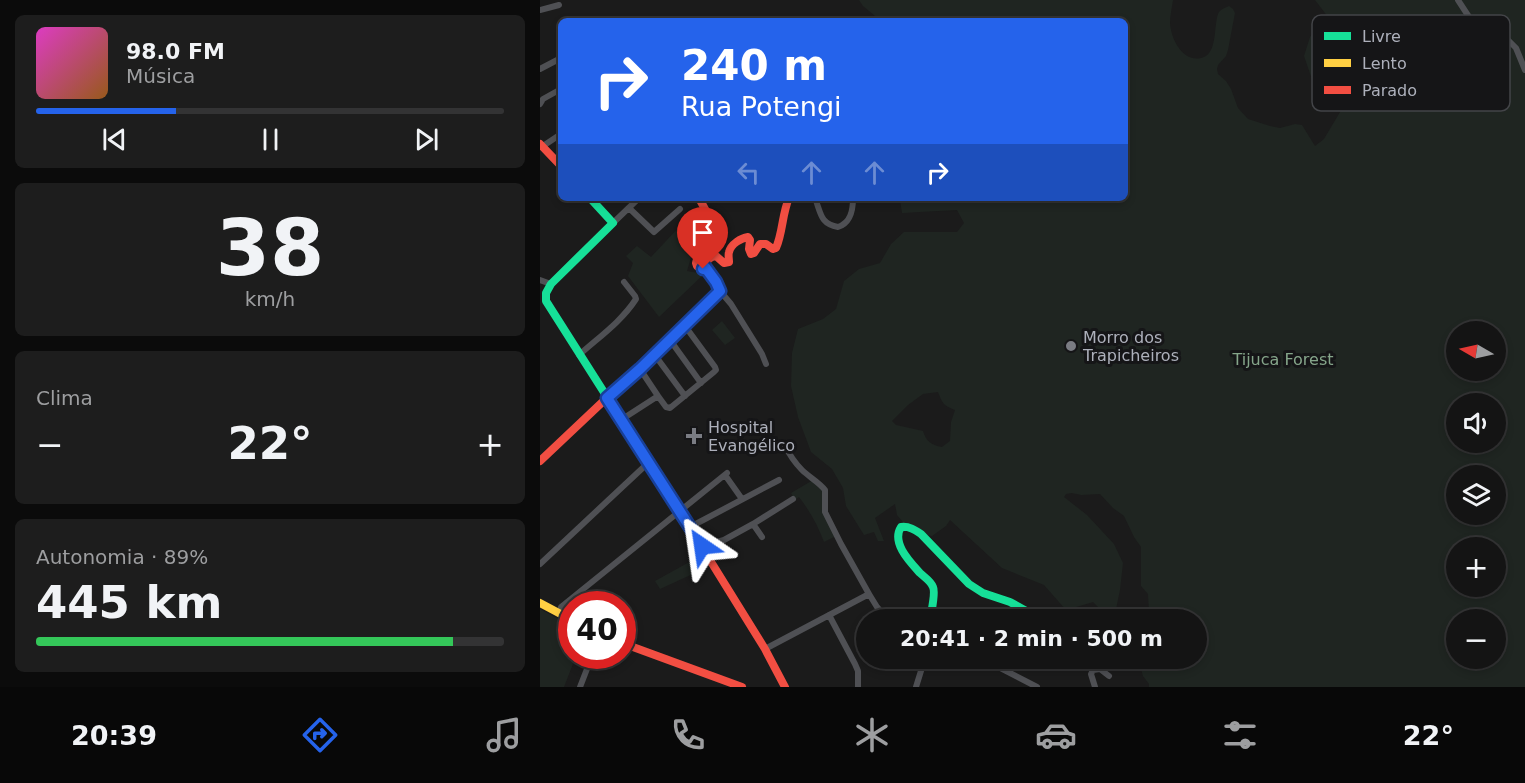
<!DOCTYPE html>
<html lang="pt">
<meta charset="utf-8">
<style>
:root{--surface:#141414;--page:#1d1d1d;--text:#f1f3f6;--muted:#9d9ea0;--line:#333334;--accent:#2563eb}
body{margin:0;font-family:"DejaVu Sans",sans-serif;background:var(--page);color:var(--text);height:100vh;display:flex;flex-direction:column;font-size:22px;white-space:nowrap}
*{box-sizing:border-box;margin:0}
p{font-size:20px;color:var(--muted)}
.icon{flex:none;width:33px;height:33px;fill:none;stroke:currentColor;stroke-width:2;stroke-linecap:round;stroke-linejoin:round}
.map{position:relative;flex:1;overflow:hidden}
.panel{display:flex;flex-direction:column;gap:15px;padding:15px;background:#0b0b0b;width:540px}
.panel>*{flex:none}
.banner{position:absolute;left:18px;top:18px;width:570px;height:183px;border-radius:9px;box-shadow:0 3px 9px #0003,0 0 0 2px var(--line);background:#2563eb;color:#fff;overflow:hidden}
.needle{width:39px;rotate:279deg}
.controls{position:absolute;left:906px;top:321px;display:grid;gap:12px}
.controls a{display:grid;place-items:center;width:60px;height:60px;border-radius:50%;background:var(--surface);box-shadow:0 3px 9px #0003,0 0 0 2px var(--line);font-size:30px}
.speed{position:absolute;left:18px;top:591px;display:flex;gap:12px;font-size:30px;font-weight:700;text-align:center}
.speed>*{display:grid;place-content:center;width:78px;height:78px;border-radius:50%;background:var(--surface);box-shadow:0 3px 9px #0003,0 0 0 2px var(--line);line-height:1}
.speed .limit{border:9px solid #d22;background:#fff;color:#111}
.pin{position:absolute;display:grid;place-items:center;width:51px;height:51px;color:#fff;margin:-62px -26px;border-radius:50% 50% 50% 0;rotate:-45deg;box-shadow:0 0 6px #0007}
.pin .icon{rotate:45deg}
.me{position:absolute;width:66px;margin:-33px;rotate:328deg;stroke-linejoin:round;filter:drop-shadow(0 0 4px #0008)}
.turn{display:flex;align-items:center;gap:21px;height:126px;padding:0 24px;font-size:27px}
.turn .icon{width:78px;height:78px;stroke-width:2.5}
.turn b{display:block;font-size:42px;line-height:51px}
.lanes{display:flex;align-items:center;height:57px;padding:0 24px;background:#0003;justify-content:center;gap:30px;direction:ltr}
.lanes .off{opacity:.35}
.big{font-size:45px;font-weight:700;line-height:1.1}
.panel .card{flex:1;display:flex;flex-direction:column;justify-content:center;gap:9px;min-width:0;padding:0 21px;border-radius:9px;background:var(--page)}
.panel .dial{align-items:center;gap:0}
.dial b{font-size:78px;line-height:1}
.song{display:flex;align-items:center;gap:18px}
.cover{width:72px;height:72px;border-radius:9px;background:linear-gradient(135deg,hsl(310 70% 55%),hsl(30 70% 35%))}
.played{height:6px;border-radius:3px;background:linear-gradient(90deg,var(--accent) 30%,var(--line) 30%)}
.keys{display:flex;justify-content:space-around;direction:ltr}
.heat{display:flex;justify-content:space-between;align-items:center;font-size:33px;direction:ltr}
.charge{height:9px;border-radius:4px;background:linear-gradient(90deg,#34c759 89%,var(--line) 0)}
.trip{position:absolute;left:316px;top:609px;width:351px;height:60px;border-radius:30px;background:var(--surface);box-shadow:0 3px 9px #0003,0 0 0 2px var(--line);font-weight:700;line-height:60px;text-align:center}
.tab-bar{display:flex;height:96px;justify-content:space-around;align-items:center;background:#080808;color:var(--muted)}
.tab-bar .icon{width:42px;height:42px}
.tab-bar .on{color:var(--accent)}
.tab-bar b{font-size:27px;color:var(--text)}
main{display:flex;flex:1;min-height:0}
.map>svg:first-child{display:block}
</style>
<main>
<section class="panel">
<div class="card">
<div class="song"><i class="cover"></i><div><b>98.0 FM</b><p>Música</p></div></div>
<div class="played"></div>
<div class="keys"><svg class="icon" aria-label="previous" viewBox="0 0 24 24"><path d="M18 5L8 12l10 7zM5 5v14"/></svg><svg class="icon" aria-label="pause" viewBox="0 0 24 24"><path d="M8 5v14M16 5v14"/></svg><svg class="icon" aria-label="next" viewBox="0 0 24 24"><path d="M6 5l10 7-10 7zM19 5v14"/></svg></div>
</div>
<div class="card dial"><b>38</b><p>km/h</p></div>
<div class="card"><p>Clima</p>
<div class="heat"><a>−</a><b class="big">22°</b><a>+</a></div>
</div>
<div class="card"><p>Autonomia · 89%</p><b class="big">445 km</b><div class="charge"></div></div>
</section>
<div class="map">
<svg width="985" height="687" viewBox="0 0 985 687">
<rect width="100%" height="100%" fill="#1b1b1b"/>
<path fill="#1f2521" fill-rule="evenodd" d="M319,0h314c-1,7 -3,16 -3,23 1,17 14,42 34,34 13,-5 10,-32 14,-43 2,-5 7,-6 11,-8l4,3 2,4 -7,37 -2,6 -8,9 -1,4 1,5 8,7 5,8 7,19 10,11 22,7 10,2 15,-4 7,1 13,21 9,-7 19,-32 19,-26 4,-9v-7l-4,-4h-3c-10,13 -21,24 -36,32l-6,-2 -2,-3 -11,-32 6,-19 18,-20 -13,-17h210v687h-376v-3l-6,-8 -5,-17 59,-1v-38l-37,-1 -11,-6 -1,-19 -7,-8v-39l-7,-10 -10,-21 -11,-8 -13,-14 -19,1 -9,-2 -6,1 -2,3 23,18 27,29 9,19 -3,27 -6,29h-4l-17,-17 -27,8 -22,-25 -42,-17 -52,-48 -4,6 -14,10 -20,-3 -15,-18 -2,-11 -20,14 9,23h-6l-4,-9 -10,3 -18,-29 -3,-18 -11,-19 -21,-17 -13,-35 -7,-31 1,-33 6,-24 25,-10 13,-10 8,-28 15,-12 21,-6 11,-19 13,-12h53l7,-9 -7,-13 -55,3 -2,-13 1,-2h224v-177h-244l-18,-15zM916,332h40v38h-40zM398,392c4,11 6,14 17,18l-4,12 -1,19 -8,6c-11,-2 -16,-6 -19,-16l-27,-6 -4,-4 16,-16 15,-11zM916,404h40v38h-40zM916,476h40v38h-40zM916,548h40v38h-40zM916,620h40v38h-40z
M157,208l5,12 -15,51 17,3 -45,43 -31,-41 5,-13 -7,-7 11,-10 14,11z
M182,321l13,17 -10,7 -13,-15z
M273,480l12,9 -2,20 13,27 -12,6c-6,-16 -14,-31 -25,-45l-4,3 -4,-7z
M162,555l6,12 -48,22 -5,-8z
M0,609l31,17 1,30h4l-12,31h-24z"/>
<g fill="none" stroke-linecap="round" stroke-linejoin="round">
<path stroke="#4f5054" stroke-width="6" d="M918,0l13,20 27,14 10,6 8,8 9,22
M0,10l19,-5
M0,69l21,-11
M0,104l3,-5 18,-10
M3,146l18,-12
M275,198c6,15 5,26 23,29 13,-4 15,-17 15,-29
M89,208l25,24 26,-23
M73,223l26,-25
M165,267l11,15 4,9 11,13 31,50 4,10
M0,280l11,4
M130,340l31,43
M39,355c20,-18 42,-33 57,-56l-1,-3 -11,-14
M117,358l28,38
M100,369l18,27
M80,419l7,-3 31,-20 8,11 4,1 44,-36 2,-2 -1,-3 -30,-41
M244,444c5,10 10,18 18,26 7,7 17,12 23,20v22l16,32 28,50 8,13 11,13
M185,475l17,24
M213,524l9,13
M150,527l89,-47
M162,546l22,-6 29,-16 40,-25
M0,564l108,-101
M50,604l6,-8
M19,614l2,-7 166,-134
M289,615l26,49 3,7v16
M545,615l1,5
M225,649l104,-55
M441,658l56,29
M40,687l12,-31
M376,687l9,-29
M555,687l-4,-13 2,-4 7,-1 9,7"/>
<path stroke="#16e098" stroke-width="8" d="M50,198l23,25 -62,61 -5,9v8l136,214
M390,620c1,-8 6,-27 3,-33 -2,-6 -9,-10 -13,-14 -10,-11 -29,-30 -19,-46 8,-1 14,3 20,7l48,50 14,9 27,9 18,10 9,8"/>
<path stroke="#ffcf43" stroke-width="8" d="M0,603l32,17"/>
<path stroke="#f24e42" stroke-width="8" d="M0,144l21,22
M159,198l8,15v7l-11,43 1,3 4,3 4,-2c2,-7 4,-10 11,-11l8,7 5,-1c0,-3 -1,-7 0,-10 2,-8 12,-14 19,-15l2,3 -1,9 2,5 3,-1 6,-9h6l7,5 3,-1c7,-16 6,-34 13,-50
M0,461l180,-170
M142,515l83,134 20,38
M82,643l120,44"/>
</g>
<g fill="none" stroke-linecap="round" stroke-linejoin="round">
<g stroke="#184099" stroke-width="15">
<path id="route" d="M162,546l-95,-148 33,-29 80,-78 -4,-9 -11,-15 -2,2"/>
</g>
<use href="#route" stroke="#2563eb" stroke-width="10"/>
</g>
<g fill="#7a7c83" stroke="#151517" stroke-width="2">
<circle cx="531" cy="346" r="6"/>
<path d="M151 427h6v6h6v6h-6v6h-6v-6h-6v-6h6z"/>
</g>
<g text-anchor="middle" stroke-width="6" stroke-linejoin="round" paint-order="stroke">
<g font-size="16" fill="#adb0bb" stroke="#151517" text-anchor="start">
<text x="543" y="343">Morro dos<tspan x="543" dy="18">Trapicheiros</tspan></text>
<text x="168" y="433">Hospital<tspan x="168" dy="18">Evangélico</tspan></text>
</g>
<g font-size="16" fill="#85a58a" stroke="#151517">
<text x="743" y="365">Tijuca Forest</text>
</g>
</g>
<rect x="772" y="15" width="198" height="96" rx="9" fill="#151517" stroke="#434448" stroke-width="1.5"/>
<rect x="784" y="32" width="27" height="8" fill="#16e098"/>
<rect x="784" y="59" width="27" height="8" fill="#ffcf43"/>
<rect x="784" y="86" width="27" height="8" fill="#f24e42"/>
<g font-size="16" fill="#adb0bb">
<text x="822" y="42">Livre</text>
<text x="822" y="69">Lento</text>
<text x="822" y="96">Parado</text>
</g>
</svg>
<div class="controls">
<a><svg class="needle" viewBox="-14 -14 28 28"><path d="M0-13l5 13h-10z" fill="#e53935"/><path d="M0 13l5-13h-10z" fill="#9d9ea0"/></svg></a>
<a><svg class="icon" aria-label="sound" viewBox="0 0 24 24"><path d="M4 9h4l5-4v14l-5-4H4zM17 9q2 3 0 6"/></svg></a>
<a><svg class="icon" aria-label="layers" viewBox="0 0 24 24"><path d="M12 4l9 5-9 5-9-5zM3 14l9 5 9-5"/></svg></a>
<a>+</a>
<a>−</a>
</div>
<div class="speed"><div class="limit">40</div></div>
<div class="pin" style="left:163px;top:269px;background:#d93025"><svg class="icon" aria-label="arrive" viewBox="0 0 24 24"><path d="M6 21V4h12l-3 4 3 4H6"/></svg></div>
<svg class="me" style="left:162px;top:546px" viewBox="-20 -20 40 40"><path d="M0-17L14 15 0 8-14 15z" fill="#2563eb" stroke="#fff" stroke-width="4"/></svg>
<div class="trip">20:41 · 2 min · 500 m</div>
<div class="banner">
<div class="turn"><svg class="icon" aria-label="right" viewBox="0 0 24 24"><path d="M7 20v-9h11M14 6l5 5-5 5"/></svg><div><b>240 m</b>Rua Potengi</div></div>
<div class="lanes"><svg class="icon off" aria-label="left" viewBox="0 0 24 24"><path d="M17 20v-9H6M10 6l-5 5 5 5"/></svg><svg class="icon off" aria-label="ahead" viewBox="0 0 24 24"><path d="M12 20V5M6 11l6-6 6 6"/></svg><svg class="icon off" aria-label="ahead" viewBox="0 0 24 24"><path d="M12 20V5M6 11l6-6 6 6"/></svg><svg class="icon" aria-label="right" viewBox="0 0 24 24"><path d="M7 20v-9h11M14 6l5 5-5 5"/></svg></div>
</div>
</div>
</main>
<nav class="tab-bar">
<b>20:39</b>
<svg class="icon on" aria-label="directions" viewBox="0 0 24 24"><path d="M12 3l9 9-9 9-9-9zM9 14v-3h6M13 9l2 2-2 2"/></svg>
<svg class="icon" aria-label="music" viewBox="0 0 24 24"><path d="M9 18V5l10-2v13"/><circle cx="6" cy="18" r="3"/><circle cx="16" cy="16" r="3"/></svg>
<svg class="icon" aria-label="phone" viewBox="0 0 24 24"><path d="M5 4h4l2 5-3 2q2 4 5 5l2-3 5 2v4C11 20 4 13 5 4z"/></svg>
<svg class="icon" aria-label="climate" viewBox="0 0 24 24"><path d="M12 3v18M4 7l16 10M4 17L20 7"/></svg>
<svg class="icon" aria-label="car" viewBox="0 0 24 24"><path d="M5 17H2v-5l4-1 3-4h7l3 4 3 1v5h-3M9 17h6M6 11h13"/><circle cx="7" cy="17" r="2"/><circle cx="17" cy="17" r="2"/></svg>
<svg class="icon" aria-label="filters" viewBox="0 0 24 24"><path d="M4 7h16M4 17h16"/><circle cx="9" cy="7" r="2"/><circle cx="15" cy="17" r="2"/></svg>
<b>22°</b>
</nav>
